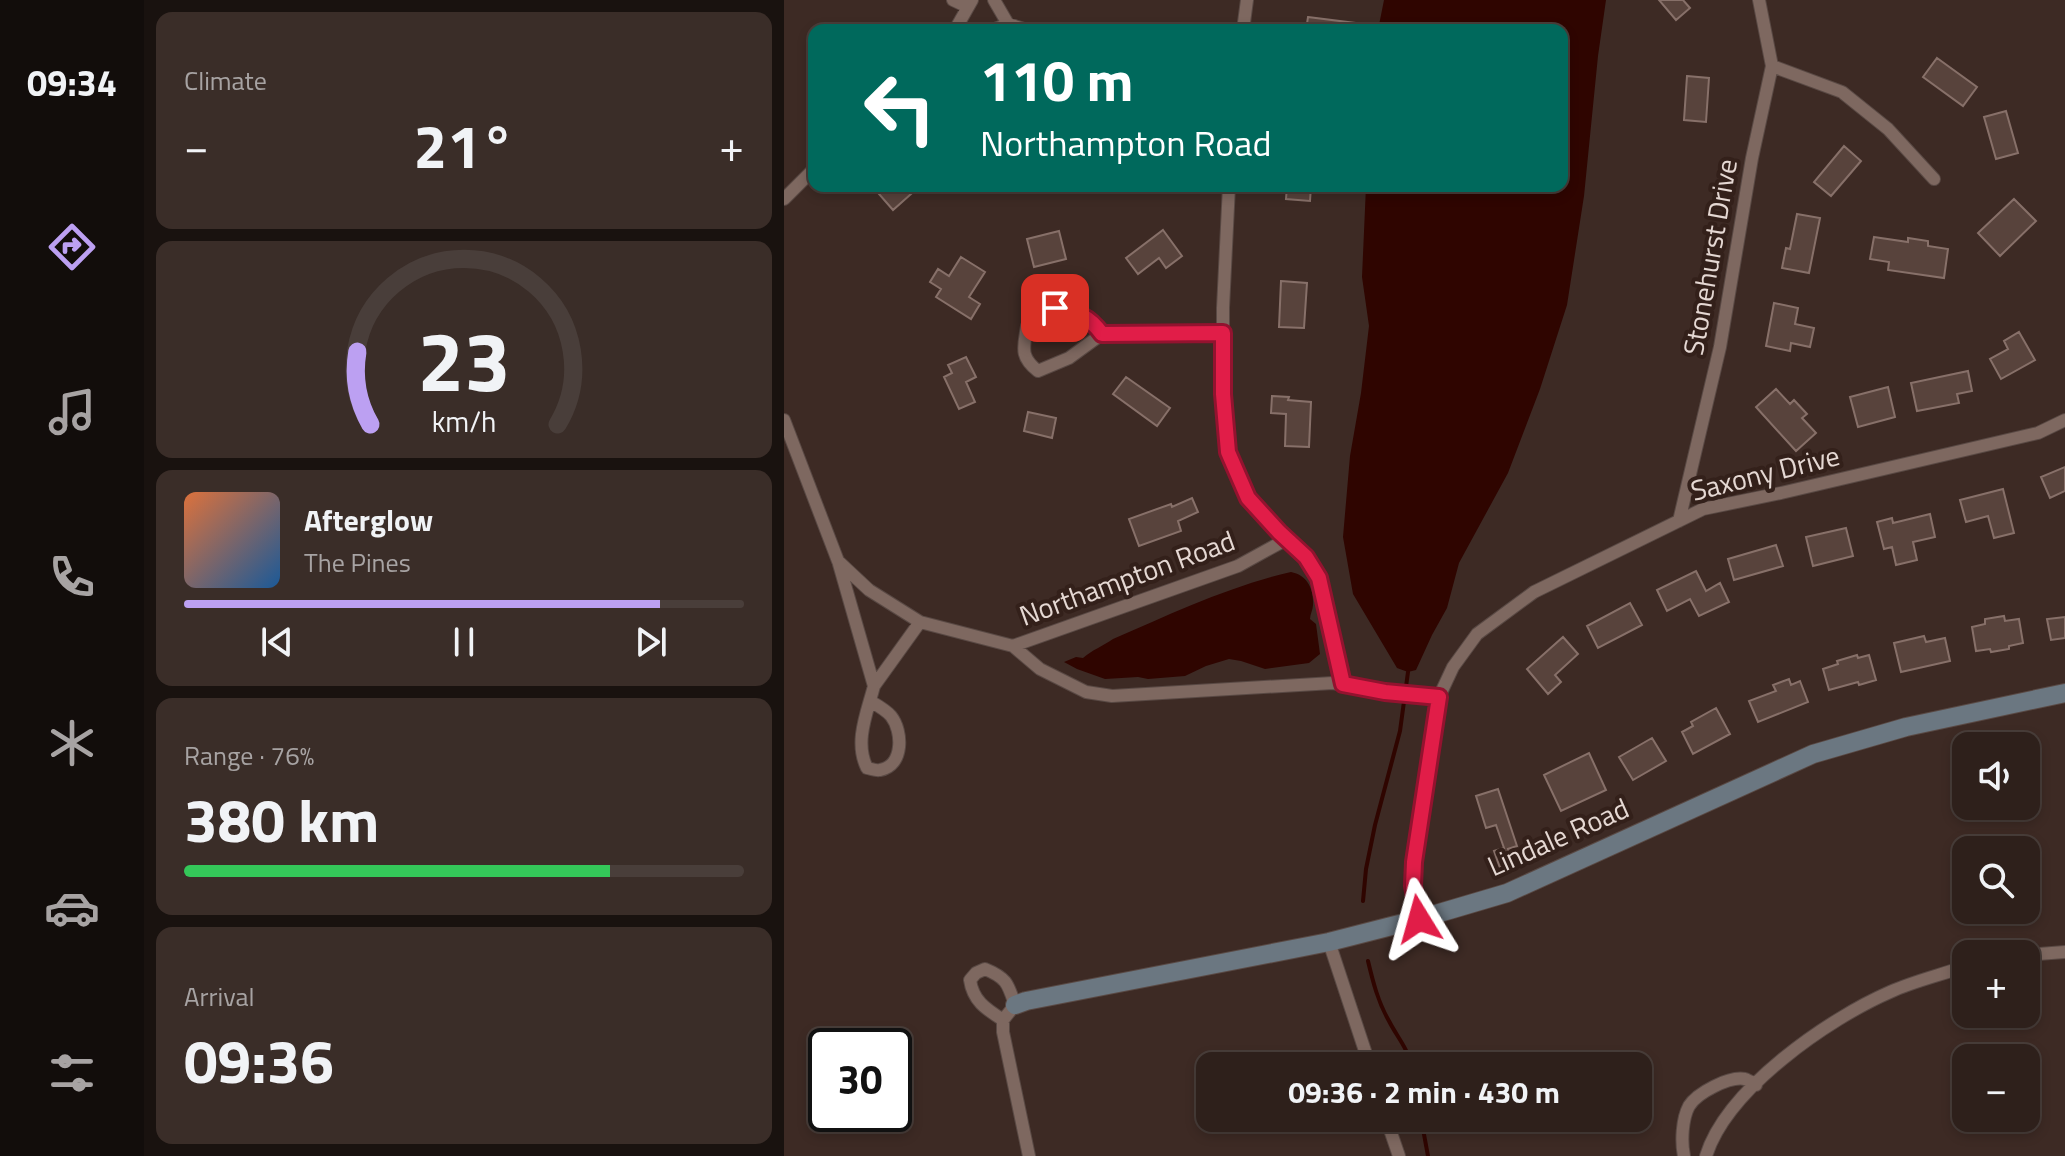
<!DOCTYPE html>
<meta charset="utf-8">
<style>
:root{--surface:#2e201b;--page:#3a2d28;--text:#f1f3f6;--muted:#a7a3a3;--line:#493e3a;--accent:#bca0f2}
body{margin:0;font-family:"Titillium Web",sans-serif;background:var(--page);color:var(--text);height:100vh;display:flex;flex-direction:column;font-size:30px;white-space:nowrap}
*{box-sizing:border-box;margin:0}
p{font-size:26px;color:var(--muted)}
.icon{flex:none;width:44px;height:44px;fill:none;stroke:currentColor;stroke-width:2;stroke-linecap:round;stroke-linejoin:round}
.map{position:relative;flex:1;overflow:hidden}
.side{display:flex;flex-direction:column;gap:12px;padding:12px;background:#19120f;width:640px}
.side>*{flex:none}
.guide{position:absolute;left:24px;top:24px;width:760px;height:168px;border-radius:16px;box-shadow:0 4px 12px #0003,0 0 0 2px var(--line);background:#00695c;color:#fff;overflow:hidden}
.buttons{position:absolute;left:1168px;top:732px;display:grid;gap:16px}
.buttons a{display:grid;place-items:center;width:88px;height:88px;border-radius:16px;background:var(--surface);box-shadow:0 4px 12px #0003,0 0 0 2px var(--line);font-size:40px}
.speed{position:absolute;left:24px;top:1028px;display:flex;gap:16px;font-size:40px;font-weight:700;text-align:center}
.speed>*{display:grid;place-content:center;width:104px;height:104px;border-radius:50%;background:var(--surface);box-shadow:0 4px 12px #0003,0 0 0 2px var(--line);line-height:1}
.speed .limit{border:4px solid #111;border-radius:12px;background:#fff;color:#111}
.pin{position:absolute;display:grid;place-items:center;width:68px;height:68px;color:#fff;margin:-34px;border-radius:16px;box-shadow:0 4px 12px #0006}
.me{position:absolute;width:88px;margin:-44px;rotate:352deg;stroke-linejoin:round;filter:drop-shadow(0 0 6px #0008)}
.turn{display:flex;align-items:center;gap:28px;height:168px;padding:0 40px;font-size:36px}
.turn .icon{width:104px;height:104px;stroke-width:2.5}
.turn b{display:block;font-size:56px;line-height:68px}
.big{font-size:60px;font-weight:700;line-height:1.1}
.side .widget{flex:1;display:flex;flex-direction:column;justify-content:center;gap:12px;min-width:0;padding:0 28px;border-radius:16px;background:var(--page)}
.side .dial{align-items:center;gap:0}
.dial svg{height:208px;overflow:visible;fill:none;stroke:var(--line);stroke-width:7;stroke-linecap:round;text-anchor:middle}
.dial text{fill:var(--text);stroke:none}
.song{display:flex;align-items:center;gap:24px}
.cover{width:96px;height:96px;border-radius:12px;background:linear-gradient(135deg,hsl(20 70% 55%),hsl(210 70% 35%))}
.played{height:8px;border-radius:4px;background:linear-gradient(90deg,var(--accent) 85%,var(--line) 85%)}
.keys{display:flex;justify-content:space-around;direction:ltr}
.heat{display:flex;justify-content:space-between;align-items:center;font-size:44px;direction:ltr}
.charge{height:12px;border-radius:6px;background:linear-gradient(90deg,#34c759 76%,var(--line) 0)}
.trip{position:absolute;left:412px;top:1052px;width:456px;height:80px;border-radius:16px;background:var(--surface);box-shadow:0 4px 12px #0003,0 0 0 2px var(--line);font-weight:700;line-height:80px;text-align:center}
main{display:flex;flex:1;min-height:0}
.dock{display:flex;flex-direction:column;width:144px;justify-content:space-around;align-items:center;background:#120d0b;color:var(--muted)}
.dock .icon{width:56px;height:56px}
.dock .current{color:var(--accent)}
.dock b{font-size:36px;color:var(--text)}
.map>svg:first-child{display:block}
</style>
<main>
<nav class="dock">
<b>09:34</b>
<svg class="icon current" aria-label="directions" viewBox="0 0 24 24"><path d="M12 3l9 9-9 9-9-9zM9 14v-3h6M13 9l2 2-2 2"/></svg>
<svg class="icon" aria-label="music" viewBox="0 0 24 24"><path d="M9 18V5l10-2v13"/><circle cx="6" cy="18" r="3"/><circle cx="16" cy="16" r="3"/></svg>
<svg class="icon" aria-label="phone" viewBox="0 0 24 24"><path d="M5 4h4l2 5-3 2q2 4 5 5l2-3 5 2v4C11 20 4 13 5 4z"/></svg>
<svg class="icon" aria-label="climate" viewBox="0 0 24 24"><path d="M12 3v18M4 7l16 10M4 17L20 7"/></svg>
<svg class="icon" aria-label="car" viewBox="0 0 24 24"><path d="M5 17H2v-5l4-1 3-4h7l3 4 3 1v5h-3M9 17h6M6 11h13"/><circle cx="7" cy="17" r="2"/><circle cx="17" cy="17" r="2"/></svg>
<svg class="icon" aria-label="filters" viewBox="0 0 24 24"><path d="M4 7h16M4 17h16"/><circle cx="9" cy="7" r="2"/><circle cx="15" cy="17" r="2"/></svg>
</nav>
<section class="side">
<div class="widget"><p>Climate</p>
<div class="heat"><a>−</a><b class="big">21°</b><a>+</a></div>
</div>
<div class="widget dial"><svg viewBox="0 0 100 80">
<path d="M14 69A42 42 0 1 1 86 69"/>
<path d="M14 69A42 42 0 0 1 9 41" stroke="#bca0f2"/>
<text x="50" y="56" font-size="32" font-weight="700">23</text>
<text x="50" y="72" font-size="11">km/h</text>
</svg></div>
<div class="widget">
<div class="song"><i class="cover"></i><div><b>Afterglow</b><p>The Pines</p></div></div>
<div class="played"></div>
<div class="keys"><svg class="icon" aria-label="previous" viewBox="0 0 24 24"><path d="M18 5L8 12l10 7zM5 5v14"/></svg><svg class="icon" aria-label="pause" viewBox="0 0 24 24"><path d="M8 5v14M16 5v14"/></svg><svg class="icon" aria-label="next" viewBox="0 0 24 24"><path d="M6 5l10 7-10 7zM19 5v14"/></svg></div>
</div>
<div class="widget"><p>Range · 76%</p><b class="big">380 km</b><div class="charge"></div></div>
<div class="widget"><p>Arrival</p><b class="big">09:36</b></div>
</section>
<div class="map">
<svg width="1281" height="1156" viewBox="0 0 1281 1156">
<rect width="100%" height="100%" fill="#3d2a24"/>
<path fill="#2f0500" d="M600,0h222l-8,56 -14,140 -17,109 -27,84 -32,84 -49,90 -12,45 -15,27 -16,35 -8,2 -11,-4 -44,-74 -10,-57 7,-81 11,-63 8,-67 -7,-49 4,-91h196v-156h-184z
M507,572c16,3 23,17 22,33 0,5 -3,9 -3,14l6,5 4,30 -11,9 -44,6 -24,-8 -12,-2 -23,7 -21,10 -37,3 -10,-2 -33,2 -28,-10 -13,-7 12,-5 7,1c9,-8 20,-12 30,-19 58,-25 117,-53 178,-67z"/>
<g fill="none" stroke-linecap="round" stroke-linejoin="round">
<path stroke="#2f0500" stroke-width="4" d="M579,901l3,-32 9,-44 25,-94 8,-59
M584,961c5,21 10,41 21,60 8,16 19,27 22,45
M637,1118l7,38"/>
</g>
<path fill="#58433c" stroke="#877069" stroke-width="2" d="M875,0h24l7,8 -14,12z
M524,17l47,6v7h-49z
M1153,58l40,29 -14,19 -40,-29z
M903,76l22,2 -3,44 -22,-2z
M1222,111l12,42 -22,6 -12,-42z
M1060,146l17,15 -30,35 -17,-14z
M88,186h48l-27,24z
M503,186h24l-1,15 -24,-2z
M1230,199l22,22 -36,35 -22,-23z
M1013,214l23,4 -11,55 -27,-5 4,-20 4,1z
M379,230l19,26 -16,12 -7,-10 -21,16 -12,-16z
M275,231l7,28 -32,8 -7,-28z
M1090,237l34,5v-4l20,3v5l20,3 -4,29 -56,-8 1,-8 -19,-3z
M177,257l24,15 -16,25 11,7 -9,15 -35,-22 5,-8 -11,-7 8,-13 11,7z
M497,281l26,2 -3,45 -25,-1z
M990,303l24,5 -3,16 19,4 -4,19 -19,-4 -1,8 -24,-5z
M1235,332l16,28 -34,19 -11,-20 18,-10 -4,-8z
M182,357l10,20 -10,5 9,20 -16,7 -15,-32 8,-4 -4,-8z
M1184,371l4,20 -15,3 2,9 -42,8 -6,-28z
M342,377l44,31 -13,18 -44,-32z
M1104,387l7,30 -37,10 -8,-30z
M992,389l14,15 4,-4 13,14 -5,4 14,15 -20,18 -40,-44z
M488,396l17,1 -1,3 23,2 -2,45 -24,-1 1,-32 -15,-1z
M244,412l28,6 -4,20 -28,-7z
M1281,467v24l-15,7 -9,-21z
M1219,489l11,44 -20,5 -6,-22 -22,6 -6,-22z
M408,498l6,14 -20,9 3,10 -42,15 -10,-27 42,-15 1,3z
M1146,514l5,23 -22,5 4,18 -21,5 -4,-18 -8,2 -7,-27 15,-4 1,5z
M1062,528l7,28 -40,10 -7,-29z
M992,545l7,21 -49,14 -6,-21z
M912,571l10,20 14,-8 9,19 -30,14 -9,-17 -23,12 -10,-21z
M846,603l12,22 -44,23 -11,-22z
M1220,616l1,5 14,-2 4,24 -14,3v3l-18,3 -1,-3 -14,2 -4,-24 13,-3v-5z
M1281,617v21l-14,2 -4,-21z
M1140,636l2,6 19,-4 5,23 -49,11 -7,-29z
M779,637l15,17 -23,21 6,7 -13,12 -21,-25z
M1073,655l1,3 11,-3 7,25 -17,5 -1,-3 -29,8 -6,-21 15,-5 -1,-3z
M1005,679l2,6 9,-4 8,21 -50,20 -9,-21 27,-10 -3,-6z
M932,708l14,26 -37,20 -11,-22 11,-6 -2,-4z
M868,738l14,23 -33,19 -14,-23z
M805,753l17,37 -45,21 -17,-36z
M714,789l19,57 -9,3 5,14 -13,5 -6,-17 10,-3 -8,-23 -10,3 -10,-32z"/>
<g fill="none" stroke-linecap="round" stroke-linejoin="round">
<g stroke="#594944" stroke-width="14">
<path id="street" d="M169,0l15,7
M210,0l14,24 19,6
M171,30l17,-30
M208,30l16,-6
M459,30l4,-30
M988,66l70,26 46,37 46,50
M445,186l-6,122v86l5,58 20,46 31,34 27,25 13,21 24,106
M0,199l30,-30
M271,308c23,5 33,7 47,26l-33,24 -31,13c-19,-15 -14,-24 -11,-45l16,-13z
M318,334l121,-1
M0,420l54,141 31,29 51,32 93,24 27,23 46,23 26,4 221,-13 52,9 54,5
M895,521l41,-174 32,-189 20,-92 -13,-66
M55,564l35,122 46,-64
M229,646l225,-80 49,-27
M86,701c7,4 16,9 21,15 12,15 13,50 -11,54 -4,1 -8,-1 -13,-2 -13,-26 0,-55 7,-82
M635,919l-6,-33 1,-24 25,-165 14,-30 24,-33 57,-42 169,-83 78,-16 257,-60 27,-13
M545,942l41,124
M1242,955l39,-3
M219,1020c-17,-11 -30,-19 -33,-40l6,-7 9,-4c22,9 23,15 30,36l-12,15v12l26,124
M602,1118l13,38
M900,1156c-3,-14 -2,-37 5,-50 8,-13 40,-30 56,-27 1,0 10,5 11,6
M922,1156c21,-67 122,-137 184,-164 24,-11 51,-17 76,-26"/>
</g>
<g stroke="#594944" stroke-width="20">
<path id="secondary" d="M231,1005l11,-4 303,-59 90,-23 88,-26 306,-139 93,-27 159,-34"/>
</g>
<use href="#street" stroke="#7e6860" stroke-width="12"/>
<use href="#secondary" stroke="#6b7781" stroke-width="18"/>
</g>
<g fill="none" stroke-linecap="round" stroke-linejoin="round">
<g stroke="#92132f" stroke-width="20">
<path id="route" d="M271,308c23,5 33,7 47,26l121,-1v61l5,58 20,46 31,34 27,25 13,21 24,106 42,8 54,5 -25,165 -1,24 6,33"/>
</g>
<use href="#route" stroke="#e11d48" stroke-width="14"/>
</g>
<g text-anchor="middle" stroke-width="8" stroke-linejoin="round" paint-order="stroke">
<g font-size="28" fill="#e5d8d3" stroke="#33201a">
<text transform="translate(926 257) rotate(-80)" y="10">Stonehurst Drive</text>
<text transform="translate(981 473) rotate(-14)" y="10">Saxony Drive</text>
<text transform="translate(343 578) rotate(-20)" y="10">Northampton Road</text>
<text transform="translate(774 837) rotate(-24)" y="10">Lindale Road</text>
</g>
</g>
</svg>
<div class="buttons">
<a><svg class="icon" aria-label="sound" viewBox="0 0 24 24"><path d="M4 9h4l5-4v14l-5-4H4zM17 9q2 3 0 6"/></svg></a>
<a><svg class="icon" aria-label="search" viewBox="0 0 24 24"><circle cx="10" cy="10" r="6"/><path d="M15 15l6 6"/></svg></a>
<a>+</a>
<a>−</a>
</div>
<div class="speed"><div class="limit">30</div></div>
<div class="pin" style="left:271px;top:308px;background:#d93025"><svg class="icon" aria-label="arrive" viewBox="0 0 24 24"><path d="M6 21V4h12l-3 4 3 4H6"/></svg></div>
<svg class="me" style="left:635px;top:919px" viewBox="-20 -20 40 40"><path d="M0-17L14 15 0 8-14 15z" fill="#e11d48" stroke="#fff" stroke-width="4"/></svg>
<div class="trip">09:36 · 2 min · 430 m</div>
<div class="guide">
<div class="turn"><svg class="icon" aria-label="left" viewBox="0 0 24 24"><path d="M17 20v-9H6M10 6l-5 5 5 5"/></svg><div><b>110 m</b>Northampton Road</div></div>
</div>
</div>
</main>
